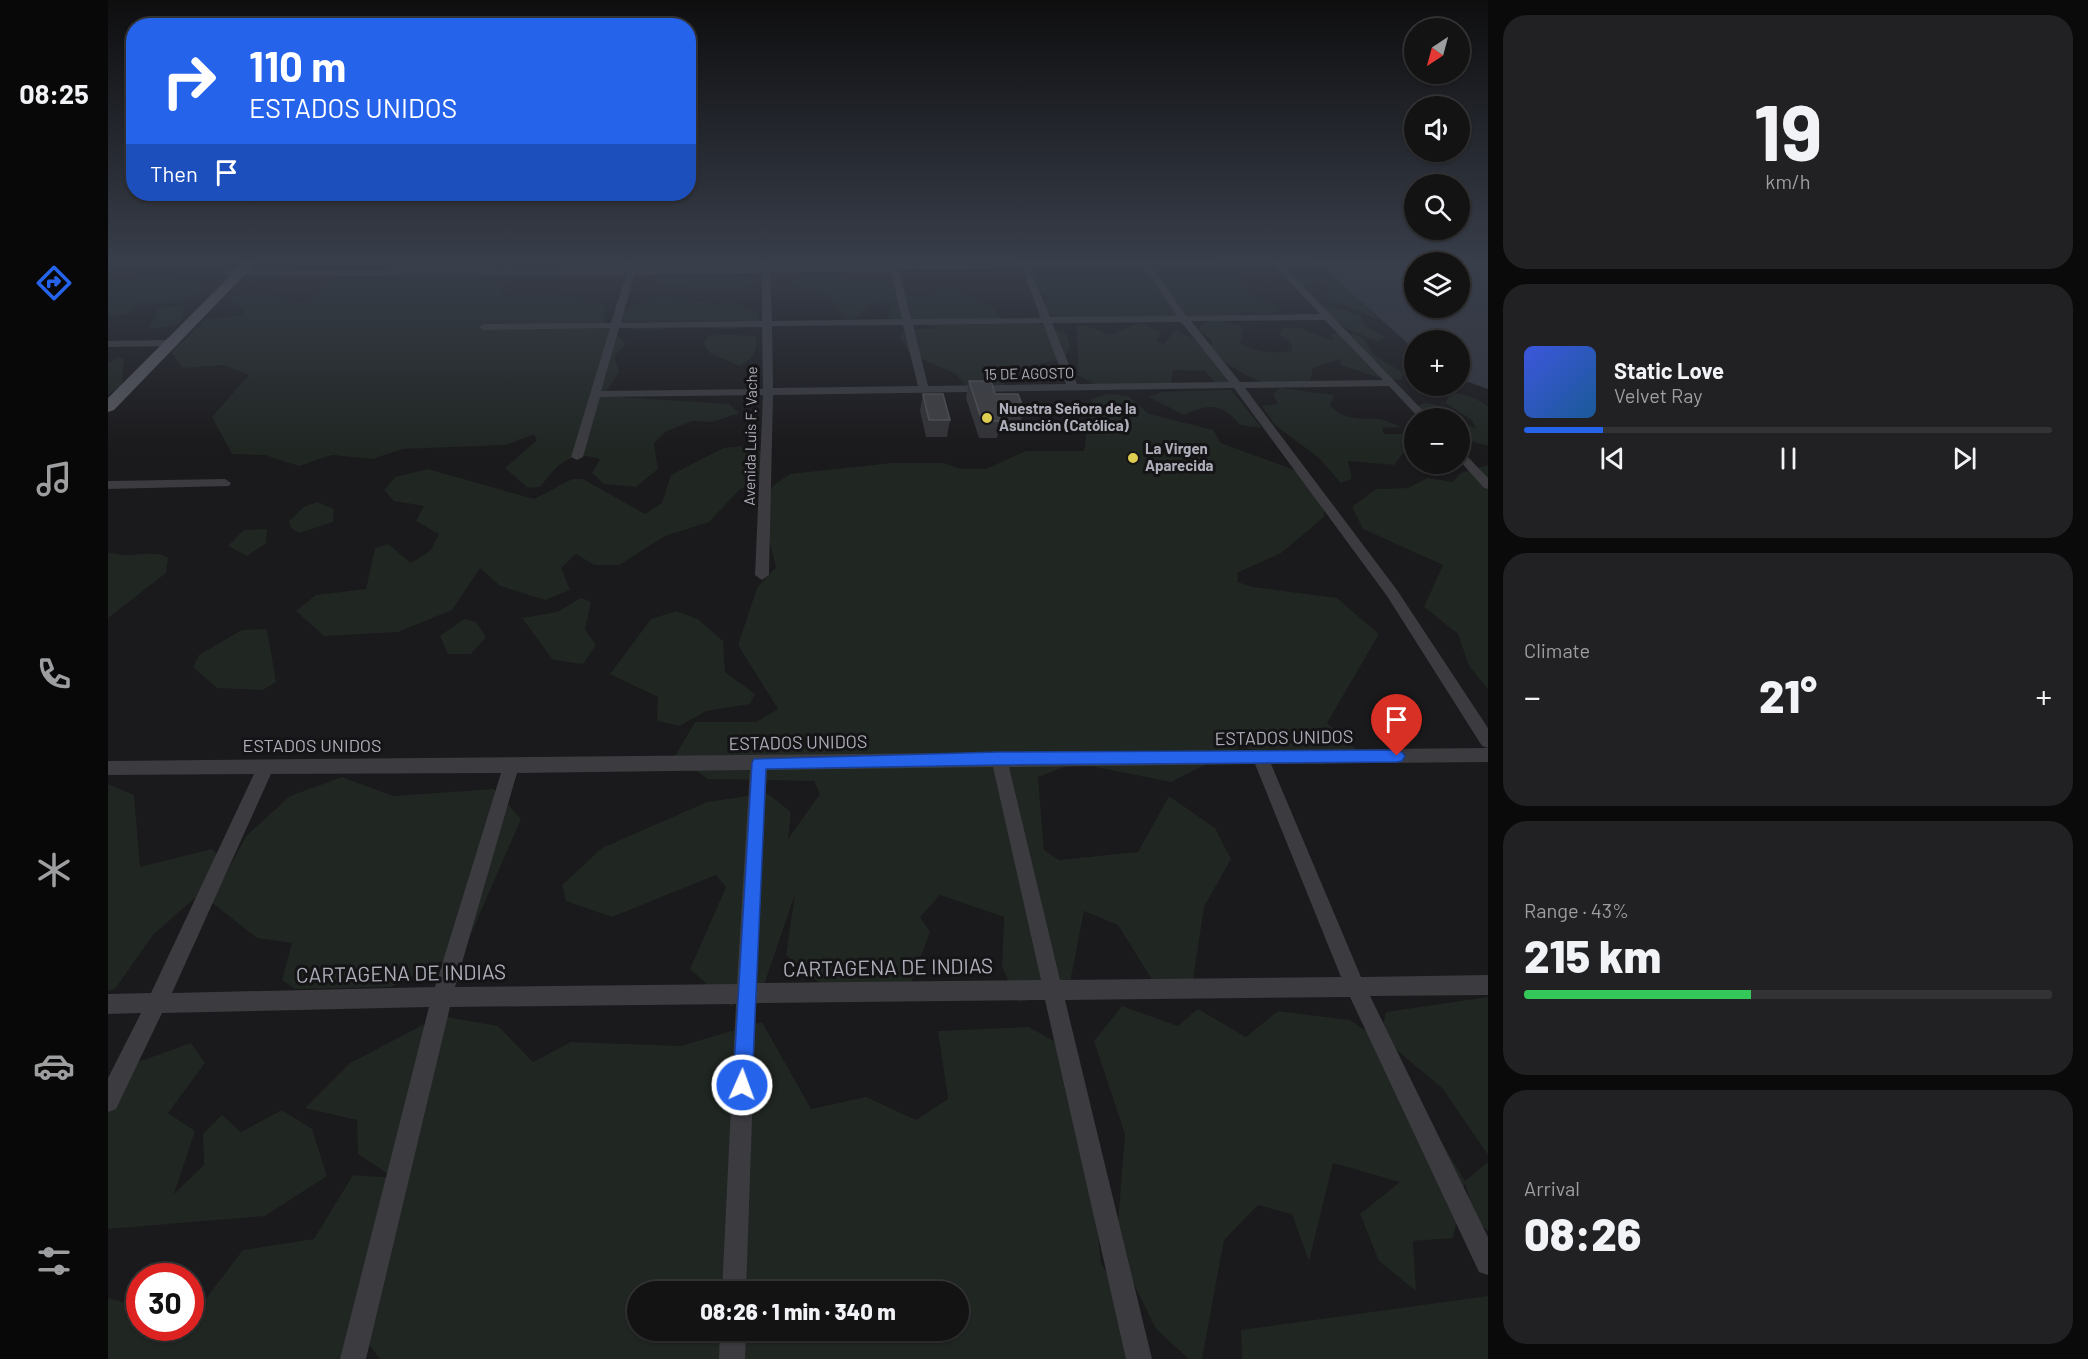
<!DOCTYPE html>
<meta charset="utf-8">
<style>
:root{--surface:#141314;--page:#212022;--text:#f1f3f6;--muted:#9d9ea0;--line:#333234;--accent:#2563eb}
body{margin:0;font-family:Barlow,sans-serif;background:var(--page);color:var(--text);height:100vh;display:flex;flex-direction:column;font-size:22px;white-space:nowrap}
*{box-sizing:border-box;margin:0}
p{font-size:20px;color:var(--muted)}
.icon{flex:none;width:33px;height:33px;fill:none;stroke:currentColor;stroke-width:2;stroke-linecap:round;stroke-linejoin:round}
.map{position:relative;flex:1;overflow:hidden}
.details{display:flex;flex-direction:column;gap:15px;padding:15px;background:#0b0a0b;width:600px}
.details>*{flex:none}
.banner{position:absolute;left:18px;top:18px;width:570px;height:183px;border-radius:24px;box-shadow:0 2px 4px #0004,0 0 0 2px var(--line);background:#2563eb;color:#fff;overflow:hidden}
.needle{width:39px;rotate:216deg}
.fabs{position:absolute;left:1296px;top:18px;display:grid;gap:12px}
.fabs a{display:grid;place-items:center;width:66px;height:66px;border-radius:50%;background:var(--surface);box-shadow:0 2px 4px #0004,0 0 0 2px var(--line);font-size:30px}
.speed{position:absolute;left:18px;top:1263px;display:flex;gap:12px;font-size:30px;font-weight:700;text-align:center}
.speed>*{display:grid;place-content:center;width:78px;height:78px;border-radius:50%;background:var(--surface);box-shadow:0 2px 4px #0004,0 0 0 2px var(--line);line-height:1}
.speed .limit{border:9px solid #d22;background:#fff;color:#111}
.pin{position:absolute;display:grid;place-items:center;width:51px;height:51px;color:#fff;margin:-62px -26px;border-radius:50% 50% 50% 0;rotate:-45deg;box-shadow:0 0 6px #0007}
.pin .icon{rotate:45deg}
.me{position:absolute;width:66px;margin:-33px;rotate:2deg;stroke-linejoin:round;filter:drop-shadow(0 0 4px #0008)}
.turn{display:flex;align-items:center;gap:21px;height:126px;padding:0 24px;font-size:27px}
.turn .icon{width:78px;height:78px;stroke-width:2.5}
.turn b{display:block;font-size:42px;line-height:51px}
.then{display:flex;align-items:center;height:57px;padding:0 24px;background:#0003;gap:12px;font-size:22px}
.big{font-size:45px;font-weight:800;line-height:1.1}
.details .widget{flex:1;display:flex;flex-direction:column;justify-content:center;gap:9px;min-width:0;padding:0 21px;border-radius:24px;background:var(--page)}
.details .dial{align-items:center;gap:0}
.dial b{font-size:78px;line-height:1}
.song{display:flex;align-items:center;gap:18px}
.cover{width:72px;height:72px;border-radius:9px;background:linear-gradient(135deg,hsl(230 70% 55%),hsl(210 70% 35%))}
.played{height:6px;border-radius:3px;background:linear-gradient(90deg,var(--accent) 15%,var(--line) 15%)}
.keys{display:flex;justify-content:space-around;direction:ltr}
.heat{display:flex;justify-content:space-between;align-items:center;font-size:33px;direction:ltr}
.charge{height:9px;border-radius:4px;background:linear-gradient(90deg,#34c759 43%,var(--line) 0)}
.trip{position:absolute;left:519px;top:1281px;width:342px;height:60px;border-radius:30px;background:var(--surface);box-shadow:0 2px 4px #0004,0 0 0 2px var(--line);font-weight:800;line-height:60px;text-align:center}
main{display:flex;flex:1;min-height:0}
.menu{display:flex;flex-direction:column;width:108px;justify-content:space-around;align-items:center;background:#080808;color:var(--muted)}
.menu .icon{width:42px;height:42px}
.menu .selected{color:var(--accent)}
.menu b{font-size:27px;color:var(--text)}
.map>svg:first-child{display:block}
</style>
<main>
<nav class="menu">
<b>08:25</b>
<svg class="icon selected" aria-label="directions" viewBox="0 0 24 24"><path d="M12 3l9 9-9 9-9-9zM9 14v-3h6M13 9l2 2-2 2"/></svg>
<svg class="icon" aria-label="music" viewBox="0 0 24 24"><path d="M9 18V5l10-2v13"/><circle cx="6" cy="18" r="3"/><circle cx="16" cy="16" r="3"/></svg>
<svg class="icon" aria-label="phone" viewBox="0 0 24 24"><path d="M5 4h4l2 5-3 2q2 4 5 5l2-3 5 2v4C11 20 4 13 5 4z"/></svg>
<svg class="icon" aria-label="climate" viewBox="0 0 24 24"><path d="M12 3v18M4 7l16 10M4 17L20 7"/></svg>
<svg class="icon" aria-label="car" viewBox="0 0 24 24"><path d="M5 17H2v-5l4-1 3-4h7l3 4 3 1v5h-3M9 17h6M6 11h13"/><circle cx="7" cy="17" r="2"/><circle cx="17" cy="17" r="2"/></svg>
<svg class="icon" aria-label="filters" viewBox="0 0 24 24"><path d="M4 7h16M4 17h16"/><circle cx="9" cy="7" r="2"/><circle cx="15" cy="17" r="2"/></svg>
</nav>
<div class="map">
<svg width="1380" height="1359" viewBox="0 0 1380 1359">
<rect width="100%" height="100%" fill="#1a191b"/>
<path fill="#202622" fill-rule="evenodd" d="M148,261h63c-24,11 -49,9 -75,8v-6z
M281,261h111l-1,8 -15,4h-85z
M443,261l66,1 13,8 -64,5z
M539,261l79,1 -7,9 -34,1 61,3 10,5 -11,10 -81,-3 -8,-8 5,-8 -9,-3z
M676,261h230l2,4 -42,4 -59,-3h-131z
M1056,261l45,5 33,15 -1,8 40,21 -11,4 -27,-2 -23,8 24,7 -4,17c18,8 32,10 52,7l-1,-8 -12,-9 4,-6h16l35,13 -2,-7 11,-3 19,6 12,18 29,18 -2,7 -19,-1 -41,-14 -1,-6 -27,9 -3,13c-36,16 -70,-8 -98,-28l-1,-14 -12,-9 3,-7 13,-3 -64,-2 -11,5 21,9 -5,9 8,3 11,-14 19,9 35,43h-14l-10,-11 -32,-1 -2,13 -69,4 -24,-12 -1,-49h10l24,9 27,-12 -82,-6 -14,-7 7,-14 -20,-9 -2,-12 27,-5 41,-1 26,-6 59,17 4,-3 -11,-10 3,-3z
M1181,261h27l65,60 -57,-24 7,-5 -6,-9 -9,-3 -11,7 -22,-9 -8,-11 14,-3z
M95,262l19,3 5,8c-4,2 -10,6 -14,6 -17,3 -33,-10 -50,-2l33,4 8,12 -34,10 -36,1 -2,7 -9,4h-15v-28l36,-10 26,-13z
M707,271l35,11 31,1 39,16 25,-10 16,3 33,16 9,16 33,-1 31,11 3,13 -7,12 -49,10c-11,26 -24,19 -49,16l-9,-11 -46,-20 -11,-18 6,-7h28l5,-2 -34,-4 -15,-6 3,-16 -22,4 -16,14 -9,-1 -18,-24 -33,-8v-4z
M326,274l51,3 11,4 7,16c35,-6 67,-2 101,7l1,18 21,22 -12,13 6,14 -17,25 126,8 10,9 -27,9 -20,-1 -27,11 -11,11 4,26 -22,18 -32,-3 -12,-11 8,-14c-31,-10 -42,6 -60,28l-12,1 -23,-20 32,-28 -3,-6 -28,11 -103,4 -31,10 -40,-4 -33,11 -34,-11 -33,-1 -20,-37 37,-42 -25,-10 -42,3 -11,-16 35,-33 36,-4 4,-4 -16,-11 3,-4 35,-1 31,8 17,-5 9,-14 14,-6 32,1z
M553,296l54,8 18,-1 25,10 2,9c-31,13 -43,4 -75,5 -31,1 -36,9 -69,-2l11,-16z
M76,305l-3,18 -25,6 -8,-1 11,-20z
M1222,306l31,9 3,10 22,12 -9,4 -36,-15 -18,-17z
M612,334l36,2c3,14 -5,25 -17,30l-29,-13 -6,-9 1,-5 6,-4z
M10,357l6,2 -2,26 -14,10v-32z
M1172,388l54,7 -4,11c17,15 28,12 49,13 8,1 16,6 23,8l-20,1 2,6h30v17h-9l-11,14 -46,-4 4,18 -11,4 -22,-25 -44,-33 -13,-19 16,-2 -5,-10z
M1123,390l31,38 -22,-3c-18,-22 -31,-22 -56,-10l-35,-18 12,-5z
M1342,391l24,7 14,8v40l-28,-8v-15l16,5 -4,-8 -26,-17z
M1000,394l20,2 21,18 64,16 8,13 90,33 13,21v20l-43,36 -44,20 1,9 14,5 85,11 42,36 -52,89 29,26 -35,16 -81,-18 -69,35 -96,-19 -37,14 6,73 15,10 79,-8 31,-56 46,32 16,31 -27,48 -12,80 -34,2 -40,-64 -34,-14 -16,82 -50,9 -16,-35 2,-50 -64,-22 -20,22 10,15 -19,50 -68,20 -57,-47 9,-61 -32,94 -32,18 -41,-37 36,-82 -10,-12 -104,42 -46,-16 -4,-16 40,-37 105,-46 60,-9 24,19 -3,27 32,-45 -6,-13 -106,-2 -33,-23 20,-34h61l22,-13 -40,-64 19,-57 19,-21 -16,-63 14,-19 16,-11 101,-11h53l17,6h25l40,-18h58l8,-52z
M1318,403l18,4 10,11h-29l-9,-12z
M636,446l18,5 5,26 -28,13 -30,32 -44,14 -46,29h-25l-18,-11 -15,14 9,22 -25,10 -45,-14 -20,-18 -28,42 -54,22 -74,4 -28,-25 20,-16 50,-6 9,-41 13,-4 23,19 20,-13 8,-16 -23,-13 8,-15 -30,-5 -10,-11 11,-13 33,-8 106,30 38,-20h11l62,35 17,-11 9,-28 52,-27z
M1380,465v224l-19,-23 -11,-32 -34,-27 19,-42 -80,-36 -11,-22 24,-18 32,-1 20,-10 25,4 8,-9z
M209,502l17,7 -1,13 -34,11 -8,-5 -2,-7 15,-14z
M159,529l-1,14 -19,13 -19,-10 16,-16z
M0,552c22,8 45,-4 60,6l-2,15 -58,45z
M473,598l10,4 -6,27 11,16 -13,19 -30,-4 -31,-42 35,-6z
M568,611l22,8 25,22 2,31 30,22 -5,10 -44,7 -26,15 -23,-5 1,-24 -48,-23 41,-55z
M356,619l12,3 10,15 -15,17h-23l-8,-18z
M159,629l9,53 -13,8 -46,-2 -24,-21 6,-12 43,-25z
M234,777l51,19 101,-7 27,30 -57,131 -73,37 -96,2 -13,-9 10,-37 -35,-5 -46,-36 35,-66 44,-40z
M0,784l26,11 6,72 72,-18 9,9 -16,31 -52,46 -38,54 -7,2z
M1380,997v158l-45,-66 -63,-53 6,-24z
M1014,1006l56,20 20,-17 48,28 32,-26 71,9 30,19 86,142 23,-19v69l-13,-11 -10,-37 -12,55 -40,3 3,50 -37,-30 -19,-47 40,-32 -67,-19 -24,98 -17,-47 -34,-9 -34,35 -22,119h-13l-33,-30 -40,-81 9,-114 -31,-93z
M332,1016l58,10 35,36 38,-20 110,4 81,-24 49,87 55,-12 50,23 32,-21 -10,-68 91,-4 50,28 22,208 34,57 -9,39h-746l-13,-17 -29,17h-230v-61l31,9 1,21h50l1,-10 52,-68 71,-11 39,-64 41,3 -36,-24 -1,-34 -52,-12 45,-45zM530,1292h320v38h-320z
M83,1043l14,20 -37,50 27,18 -21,63 30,-29 -1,-31 19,-19 19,17 41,-22 30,19 15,47 -62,40 -157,13v-127l27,-39z
M1380,1296v63h-246l-1,-29z"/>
<path fill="#31353e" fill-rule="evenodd" d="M1208,261h172v128l-28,-10v-39h-46v9zM1306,262h46v46h-46z"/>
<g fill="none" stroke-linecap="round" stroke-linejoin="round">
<path fill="#3b3b40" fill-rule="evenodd" d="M522,261h8l-2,8 126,-2v-6h8v6l249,-3 -1,-3h8l2,2 192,-2 -4,3 -65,1 35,51 134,-2 -50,-53h9l151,157h-11l-30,-32 -144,2 152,202 91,138v20l-6,-2 -95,-150 -153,-208 -461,7 -4,180 -7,5 -7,-5 8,-180 -163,2 -17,60 -6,3 -6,-3 39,-129 -126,2 -5,-3 5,-3 127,-1 15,-48 -399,1 -4,-3 4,-3 400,-1zM1035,265l34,51 -127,1 -20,-49zM914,269l19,49 -130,1 -12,-49zM783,271l11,48 -130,2 -2,-49zM654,273v48l-141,2 13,-48zM1217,320l58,60 -143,2 -49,-61zM1073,322l48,60 -152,2 -25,-61zM935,323l23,61 -138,2 -15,-61zM795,325l15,61 -145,2 -1,-62zM654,327l1,62 -162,2 18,-63z
M0,341l63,-1 5,3 -5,3 -63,1z
M1352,452l4,1 24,25v11l-4,-1 -24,-27z
M117,479l6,4 -2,3 -121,3v-8z
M1380,748v14l-217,2 90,213 127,-2v20l-118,1 118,241v38l-9,-3 -129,-275 -285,3 87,359h-26l-81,-359 -289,3 -10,289h-24l14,-288 -286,3 -84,352h-26l89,-352 -267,6 -46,96 -8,3v-34l33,-65 -33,1v-20l43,-1 103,-219 -146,1v-14zM1147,764l86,213 -281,3 -51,-213zM885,767l48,213 -285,3 11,-213zM642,770l-13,214 -282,3 62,-214zM393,773l-66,214 -263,6 99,-219z
M612,1330h26l-1,29h-26z"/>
<path fill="#57575e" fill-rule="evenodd" d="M137,261h13l-144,149 -6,2v-14z"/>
</g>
<path fill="#333336" d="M861,381l26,13 29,16 -5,17h-19l-3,11h-18l-13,-40z
M815,394l27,26 -3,17h-21l-6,-26z"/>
<path fill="#404044" stroke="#515256" stroke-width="1.5" d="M861,381h22l4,13h23l6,16h-26l3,11h-19z
M815,394h20l7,26h-21z"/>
<linearGradient id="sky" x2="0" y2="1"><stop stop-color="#0e0e0f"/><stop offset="0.58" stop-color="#383e4a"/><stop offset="1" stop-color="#383e4a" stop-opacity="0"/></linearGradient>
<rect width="1380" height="451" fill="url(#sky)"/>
<path fill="#2563eb" stroke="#184099" stroke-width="1.5" d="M1289,750l5,2 3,4 -3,5 -5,1 -398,3 -233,4 -14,316 -3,7 -7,3 -6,-3 -3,-7 19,-322 2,-4 245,-7z"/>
<g fill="#ddcd50" stroke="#151416" stroke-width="2">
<circle cx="879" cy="418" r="6"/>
<circle cx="1025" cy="458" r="6"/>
</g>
<g text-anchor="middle" stroke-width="6" stroke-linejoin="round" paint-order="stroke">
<g font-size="15" fill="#adaeb9" stroke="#151416">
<text transform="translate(921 374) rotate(-1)" y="5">15 DE AGOSTO</text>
<text transform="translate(643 436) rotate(-89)" y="5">Avenida Luis F. Vache</text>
</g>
<g font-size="15" font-weight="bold" fill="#adaeb9" stroke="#151416" text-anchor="start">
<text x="891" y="414">Nuestra Señora de la<tspan x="891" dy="17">Asunción (Católica)</tspan></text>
<text x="1037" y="454">La Virgen<tspan x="1037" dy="17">Aparecida</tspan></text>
</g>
<g font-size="18" fill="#adaeb9" stroke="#151416">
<text transform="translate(1176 738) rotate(-1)" y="6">ESTADOS UNIDOS</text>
<text transform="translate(690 743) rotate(-1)" y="6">ESTADOS UNIDOS</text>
<text x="204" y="752">ESTADOS UNIDOS</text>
</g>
<g font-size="21" fill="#adaeb9" stroke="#151416">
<text transform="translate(780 968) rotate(-1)" y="7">CARTAGENA DE INDIAS</text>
<text transform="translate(293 974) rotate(-1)" y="7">CARTAGENA DE INDIAS</text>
</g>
</g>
</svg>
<div class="fabs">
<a><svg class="needle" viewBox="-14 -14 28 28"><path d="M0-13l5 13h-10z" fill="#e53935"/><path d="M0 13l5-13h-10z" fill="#9d9ea0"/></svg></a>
<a><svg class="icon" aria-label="sound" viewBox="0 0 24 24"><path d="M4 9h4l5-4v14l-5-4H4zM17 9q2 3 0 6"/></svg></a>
<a><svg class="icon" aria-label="search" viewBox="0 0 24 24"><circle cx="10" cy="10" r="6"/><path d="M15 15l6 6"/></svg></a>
<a><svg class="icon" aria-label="layers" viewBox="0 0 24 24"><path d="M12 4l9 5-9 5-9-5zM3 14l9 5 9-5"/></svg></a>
<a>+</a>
<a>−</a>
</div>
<div class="speed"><div class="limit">30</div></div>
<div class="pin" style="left:1289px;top:756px;background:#d93025"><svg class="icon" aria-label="arrive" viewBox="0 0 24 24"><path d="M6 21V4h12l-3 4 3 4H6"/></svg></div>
<svg class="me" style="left:634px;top:1085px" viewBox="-20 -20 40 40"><circle r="17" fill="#2563eb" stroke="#fff" stroke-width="3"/><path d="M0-11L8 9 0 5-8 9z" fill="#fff"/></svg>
<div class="trip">08:26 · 1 min · 340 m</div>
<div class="banner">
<div class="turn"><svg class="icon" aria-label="right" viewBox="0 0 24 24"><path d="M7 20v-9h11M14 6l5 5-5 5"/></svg><div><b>110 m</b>ESTADOS UNIDOS</div></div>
<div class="then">Then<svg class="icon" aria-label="arrive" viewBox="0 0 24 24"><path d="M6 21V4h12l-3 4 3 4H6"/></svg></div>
</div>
</div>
<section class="details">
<div class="widget dial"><b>19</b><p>km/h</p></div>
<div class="widget">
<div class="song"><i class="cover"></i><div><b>Static Love</b><p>Velvet Ray</p></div></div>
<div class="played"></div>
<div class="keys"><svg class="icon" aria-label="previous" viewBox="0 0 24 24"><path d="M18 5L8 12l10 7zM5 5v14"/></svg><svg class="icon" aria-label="pause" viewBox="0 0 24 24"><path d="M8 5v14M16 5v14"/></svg><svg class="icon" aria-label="next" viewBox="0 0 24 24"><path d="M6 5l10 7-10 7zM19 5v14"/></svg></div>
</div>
<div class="widget"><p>Climate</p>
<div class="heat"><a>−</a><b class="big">21°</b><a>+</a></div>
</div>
<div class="widget"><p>Range · 43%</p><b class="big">215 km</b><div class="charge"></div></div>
<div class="widget"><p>Arrival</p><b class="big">08:26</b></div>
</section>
</main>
